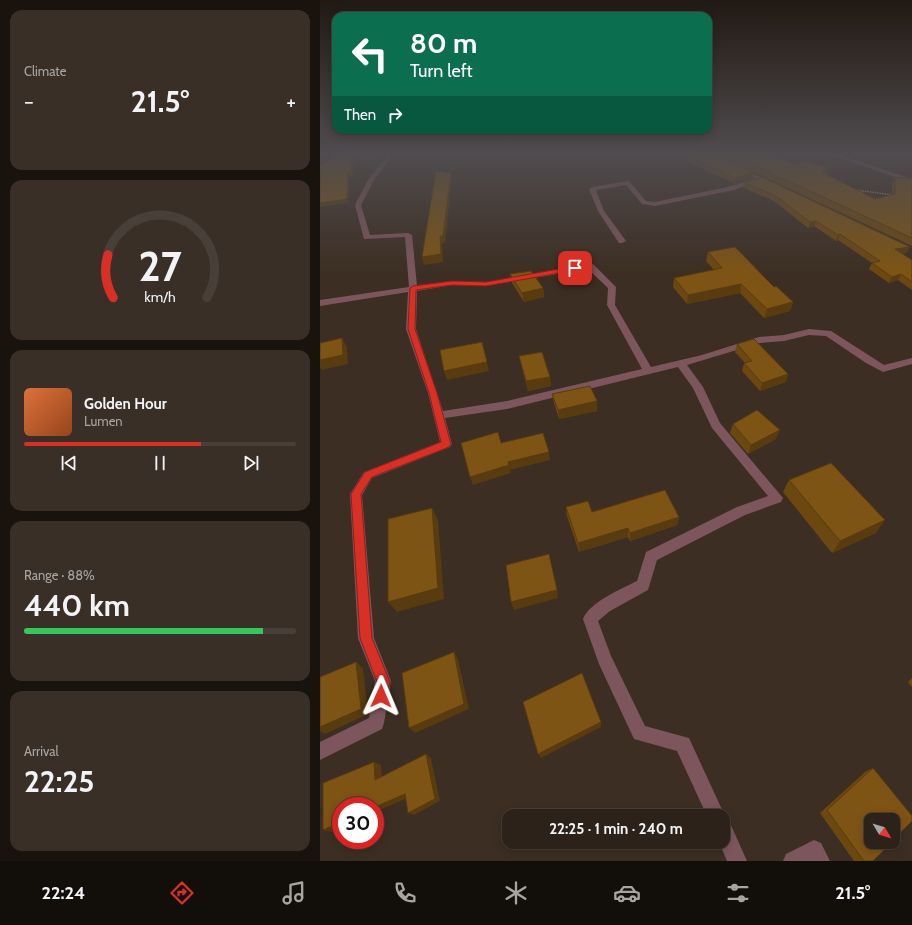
<!DOCTYPE html>
<meta charset="utf-8">
<style>
:root{--surface:#2d221a;--page:#392f27;--text:#f1f3f6;--muted:#a7a4a2;--line:#483f39;--accent:#d93025}
body{margin:0;font-family:Cabin,sans-serif;background:var(--page);color:var(--text);height:100vh;display:flex;flex-direction:column;font-size:15px;white-space:nowrap}
*{box-sizing:border-box;margin:0}
p{font-size:13px;color:var(--muted)}
.icon{flex:none;width:22px;height:22px;fill:none;stroke:currentColor;stroke-width:2;stroke-linecap:round;stroke-linejoin:round}
.map{position:relative;flex:1;overflow:hidden}
.side{display:flex;flex-direction:column;gap:10px;padding:10px;background:#19130e;width:320px}
.side>*{flex:none}
.hud{position:absolute;left:12px;top:12px;width:380px;height:122px;border-radius:12px;box-shadow:0 2px 10px #0003,0 0 0 1px var(--line);background:#0b6e4f;color:#fff;overflow:hidden}
.needle{width:26px;rotate:128deg}
.tools{position:absolute;left:544px;top:813px;display:grid;gap:8px}
.tools a{display:grid;place-items:center;width:36px;height:36px;border-radius:8px;background:var(--surface);box-shadow:0 2px 10px #0003,0 0 0 1px var(--line);font-size:20px}
.speed{position:absolute;left:12px;top:797px;display:flex;gap:8px;font-size:20px;font-weight:700;text-align:center}
.speed>*{display:grid;place-content:center;width:52px;height:52px;border-radius:50%;background:var(--surface);box-shadow:0 2px 10px #0003,0 0 0 1px var(--line);line-height:1}
.speed .limit{border:6px solid #d22;background:#fff;color:#111}
.pin{position:absolute;display:grid;place-items:center;width:34px;height:34px;color:#fff;margin:-17px;border-radius:8px;box-shadow:0 2px 6px #0006}
.me{position:absolute;width:44px;margin:-22px;rotate:1deg;stroke-linejoin:round;filter:drop-shadow(0 0 3px #0008)}
.turn{display:flex;align-items:center;gap:14px;height:84px;padding:0 12px;font-size:18px}
.turn .icon{width:52px;height:52px;stroke-width:2.5}
.turn b{display:block;font-size:28px;line-height:34px}
.then{display:flex;align-items:center;height:38px;padding:0 12px;background:#0003;gap:8px;font-size:15px}
.big{font-size:30px;font-weight:700;line-height:1.1}
.side .widget{flex:1;display:flex;flex-direction:column;justify-content:center;gap:6px;min-width:0;padding:0 14px;border-radius:12px;background:var(--page)}
.side .dial{align-items:center;gap:0}
.dial svg{height:104px;overflow:visible;fill:none;stroke:var(--line);stroke-width:7;stroke-linecap:round;text-anchor:middle}
.dial text{fill:var(--text);stroke:none}
.song{display:flex;align-items:center;gap:12px}
.cover{width:48px;height:48px;border-radius:6px;background:linear-gradient(135deg,hsl(20 70% 55%),hsl(20 70% 35%))}
.played{height:4px;border-radius:2px;background:linear-gradient(90deg,var(--accent) 65%,var(--line) 65%)}
.keys{display:flex;justify-content:space-around;direction:ltr}
.heat{display:flex;justify-content:space-between;align-items:center;font-size:22px;direction:ltr}
.charge{height:6px;border-radius:3px;background:linear-gradient(90deg,#34c759 88%,var(--line) 0)}
.trip{position:absolute;left:182px;top:809px;width:228px;height:40px;border-radius:12px;background:var(--surface);box-shadow:0 2px 10px #0003,0 0 0 1px var(--line);font-weight:700;line-height:40px;text-align:center}
.dock{display:flex;height:64px;justify-content:space-around;align-items:center;background:#120e0a;color:var(--muted)}
.dock .icon{width:28px;height:28px}
.dock .on{color:var(--accent)}
.dock b{font-size:18px;color:var(--text)}
main{display:flex;flex:1;min-height:0}
.map>svg:first-child{display:block}
</style>
<main>
<section class="side">
<div class="widget"><p>Climate</p>
<div class="heat"><a>−</a><b class="big">21.5°</b><a>+</a></div>
</div>
<div class="widget dial"><svg viewBox="0 0 100 80">
<path d="M14 69A42 42 0 1 1 86 69"/>
<path d="M14 69A42 42 0 0 1 10 36" stroke="#d93025"/>
<text x="50" y="56" font-size="32" font-weight="700">27</text>
<text x="50" y="72" font-size="11">km/h</text>
</svg></div>
<div class="widget">
<div class="song"><i class="cover"></i><div><b>Golden Hour</b><p>Lumen</p></div></div>
<div class="played"></div>
<div class="keys"><svg class="icon" aria-label="previous" viewBox="0 0 24 24"><path d="M18 5L8 12l10 7zM5 5v14"/></svg><svg class="icon" aria-label="pause" viewBox="0 0 24 24"><path d="M8 5v14M16 5v14"/></svg><svg class="icon" aria-label="next" viewBox="0 0 24 24"><path d="M6 5l10 7-10 7zM19 5v14"/></svg></div>
</div>
<div class="widget"><p>Range · 88%</p><b class="big">440 km</b><div class="charge"></div></div>
<div class="widget"><p>Arrival</p><b class="big">22:25</b></div>
</section>
<div class="map">
<svg width="592" height="861" viewBox="0 0 592 861">
<rect width="100%" height="100%" fill="#3c2e22"/>
<g fill="none" stroke-linecap="round" stroke-linejoin="round">
<path stroke="#998e84" stroke-width="1.5" stroke-dasharray="1.5 1" stroke-linecap="butt" d="M535,190l39,5"/>
<path fill="#7d565d" fill-rule="evenodd" d="M69,153h6l-21,27 -13,25 9,30 38,-2 4,2 5,51 35,-5 34,1 107,-18 23,23 -1,18 36,62 51,-12 57,-18 25,-2 25,-6 22,2 53,34 28,-7v6l-29,8 -17,-9 -40,-27 -17,-1 -25,6 -24,2 -73,22 16,22 17,36 63,75 -2,4 -36,13 -88,45 -9,30 -38,21 -12,10 13,35 34,70 44,12 36,78 -2,5 7,2 17,38h-20l-8,-19h4v-26h-16l-30,-65 -43,-12 -35,-75 -16,-45c7,-17 38,-30 54,-38l9,-29 91,-45 31,-11 -56,-68 -19,-40 -15,-21 -171,42 -62,9 7,26 -2,3 -78,31 -10,17 12,143 17,43 -7,42 -2,6 -62,31v-18l49,-24 6,-37 -17,-43 -8,-144 14,-22 76,-30 -12,-49 -22,-64 2,-37 -88,14v-6l89,-13 -4,-50 -41,2 -9,-34 13,-25zM268,269l20,19 -1,17 35,64 -135,32 -64,10 -27,-82 1,-38 35,-6 34,1z
M506,153h9l77,26v4z
M438,177l3,2 -1,1 -26,10 -79,16 -13,-2 -16,-19 -30,5 8,21 22,30 -4,2h-3l-21,-32 -9,-22 3,-2 36,-6 2,1 16,19 9,1 77,-16z
M494,840l7,3 9,18h-47l3,-7z"/>
<path fill="#7d565d" fill-rule="evenodd" d="M417,168h4l35,16 -5,1 -34,-15z"/>
</g>
<path fill="#6c4811" d="M40,153h19l-6,8h-10z
M397,153h49l61,22 48,24 17,-4v-12l3,-6 15,2 2,-1v68l-195,-91z
M366,155l67,17 -1,6 -17,6 -49,-23z
M425,183l165,64 -3,5 -5,2 10,6v30l-14,-10 -9,3 -20,-14 3,-6 -34,-23 -2,1 -22,-15 -6,2 -34,-27 -30,-13z
M388,252l66,35 19,15 -3,9 -26,7 -24,-25 -53,11 -14,-17 1,-9 40,-8 -8,-9z
M190,274l33,14 1,9 -20,5 -12,-19z
M417,344l49,38 -26,9 -18,-20 2,-8h1l-10,-11z
M199,356l31,21 1,9 -23,5z
M232,394l45,17 -38,8 -5,-16z
M413,424l43,15 -28,15 -18,-21z
M469,480l87,53 -44,20 -49,-61z
M246,507l26,5 87,5 -2,8 -47,16 -2,-4 -49,15 -12,-36z
M592,678v9l-4,-5z
M553,768v93h-19l-34,-48 45,-41z"/>
<path fill="#583b0e" d="M6,153h7l-13,10v-5z
M31,153h1l2,20 -5,5v25l-29,4v-4l28,-30z
M55,153h4l-6,8 -1,-4z
M508,168l-1,7 -5,-3z
M433,172l-1,6 -17,6 1,-6z
M131,173l1,7 -7,63 -3,1 1,18 -19,3 -2,-8z
M496,221l-2,5 -6,2 2,-6z
M520,234l-2,6 -2,1 2,-6z
M590,247l-3,5 -14,3 2,-6z
M581,274l-3,6 -9,3 3,-6z
M421,284l-1,9 -53,11 1,-9z
M223,288l1,9 -20,5 -2,-9z
M473,302l-3,9 -26,7 3,-9z
M22,338l5,9 1,17 -26,6 -2,-3v-7z
M167,362l2,9 -42,9 -3,-9z
M468,374l-2,8 -26,9 2,-8z
M230,377l1,9 -23,5 -2,-10z
M277,401v10l-38,8 -1,-9z
M460,430l-4,9 -28,15 3,-9z
M229,452l1,8 -40,10 1,3 -38,12 -3,-8 38,-15z
M112,508l6,12 6,79 -47,13 -9,-10z
M359,517l-2,8 -47,16v-8z
M565,520l-9,13 -44,20 8,-12z
M308,528v9l-49,15 -1,-9z
M237,590l1,8 -44,12 -3,-8z
M134,652l4,7 11,50 -54,24 -6,-5z
M36,662l7,6 5,46 -43,20 -5,-3v-4z
M281,722v5l-60,31 -3,-4z
M106,754l5,4 9,43 -26,14 -6,-2z
M54,762l7,3 1,17 -7,-2z
M85,794l5,3 -35,15v-5z
M21,822v5l-9,5 -9,-2z"/>
<path fill="#7d5414" stroke="#583b0e" d="M0,153h6l-6,5z
M18,153h13l1,16 -4,4 -1,26 -27,4v-37z
M40,153h15l-3,4h-10z
M375,153h17l41,19 -17,6 -50,-23z
M408,153h38l29,11 8,-4 25,8 -6,4 53,27 20,-5v-17l15,2 2,-1v60z
M116,171l15,2 -8,63h-3l1,18 -19,3z
M442,177l148,70 -15,2 17,11v22l-11,-8 -9,3 -20,-14 8,-2 -40,-27 -2,1 -22,-14 -6,1 -34,-26 -31,-13z
M415,247l39,40 2,-1 17,16 -26,7 -26,-25 -53,11 -14,-17 48,-10 -14,-16z
M211,271l12,17 -21,5 -12,-19z
M22,338l1,17 -23,5v-17z
M434,339l34,35 -26,9 -18,-20 8,-2 -15,-17z
M162,342l5,20 -43,9 -4,-21z
M222,352l8,25 -24,4 -7,-25z
M270,386l7,15 -39,9 -6,-16z
M437,410l23,20 -29,15 -18,-21z
M178,432l3,11 42,-10 6,19 -41,10 1,3 -39,12 -9,-34z
M511,463l54,57 -45,21 -51,-61z
M345,490l14,27 -49,16 -2,-5 -50,15 -12,-36 22,-6 4,11z
M112,508l6,80 -50,14v-83z
M229,554l8,36 -46,12 -5,-37z
M134,652l10,52 -55,24 -7,-55z
M36,662l5,47 -41,18v-50z
M262,673l19,49 -63,32 -15,-52z
M106,754l9,45 -27,14 -3,-19 -30,13v-1h-34v16l-18,8v-47l51,-21 1,18z
M553,768l39,48v5l-19,19v-20h-22v22h21l-19,19h-9l-37,-51z"/>
<linearGradient id="sky" x2="0" y2="1"><stop stop-color="#211913"/><stop offset="0.56" stop-color="#504c4f"/><stop offset="1" stop-color="#504c4f" stop-opacity="0"/></linearGradient>
<rect width="592" height="274" fill="url(#sky)"/>
<path fill="#d93025" stroke="#8d1f18" d="M255,266l3,2 -1,2 -91,16 -34,-1 -36,5 -1,39 22,64 14,51 -2,3 -77,30 -11,17 11,144 18,44 -5,18 -4,2 -5,-2 -2,-4 3,-14 -17,-44 -9,-144 14,-22 76,-30 -12,-49 -21,-64 2,-41 3,-2 39,-5 34,1z"/>
</svg>
<div class="tools">
<a><svg class="needle" viewBox="-14 -14 28 28"><path d="M0-13l5 13h-10z" fill="#e53935"/><path d="M0 13l5-13h-10z" fill="#a7a4a2"/></svg></a>
</div>
<div class="speed"><div class="limit">30</div></div>
<div class="pin" style="left:255px;top:268px;background:#d93025"><svg class="icon" aria-label="arrive" viewBox="0 0 24 24"><path d="M6 21V4h12l-3 4 3 4H6"/></svg></div>
<svg class="me" style="left:61px;top:696px" viewBox="-20 -20 40 40"><path d="M0-17L14 15 0 8-14 15z" fill="#d93025" stroke="#fff" stroke-width="4"/></svg>
<div class="trip">22:25 · 1 min · 240 m</div>
<div class="hud">
<div class="turn"><svg class="icon" aria-label="left" viewBox="0 0 24 24"><path d="M17 20v-9H6M10 6l-5 5 5 5"/></svg><div><b>80 m</b>Turn left</div></div>
<div class="then">Then<svg class="icon" aria-label="right" viewBox="0 0 24 24"><path d="M7 20v-9h11M14 6l5 5-5 5"/></svg></div>
</div>
</div>
</main>
<nav class="dock">
<b>22:24</b>
<svg class="icon on" aria-label="directions" viewBox="0 0 24 24"><path d="M12 3l9 9-9 9-9-9zM9 14v-3h6M13 9l2 2-2 2"/></svg>
<svg class="icon" aria-label="music" viewBox="0 0 24 24"><path d="M9 18V5l10-2v13"/><circle cx="6" cy="18" r="3"/><circle cx="16" cy="16" r="3"/></svg>
<svg class="icon" aria-label="phone" viewBox="0 0 24 24"><path d="M5 4h4l2 5-3 2q2 4 5 5l2-3 5 2v4C11 20 4 13 5 4z"/></svg>
<svg class="icon" aria-label="climate" viewBox="0 0 24 24"><path d="M12 3v18M4 7l16 10M4 17L20 7"/></svg>
<svg class="icon" aria-label="car" viewBox="0 0 24 24"><path d="M5 17H2v-5l4-1 3-4h7l3 4 3 1v5h-3M9 17h6M6 11h13"/><circle cx="7" cy="17" r="2"/><circle cx="17" cy="17" r="2"/></svg>
<svg class="icon" aria-label="filters" viewBox="0 0 24 24"><path d="M4 7h16M4 17h16"/><circle cx="9" cy="7" r="2"/><circle cx="15" cy="17" r="2"/></svg>
<b>21.5°</b>
</nav>
